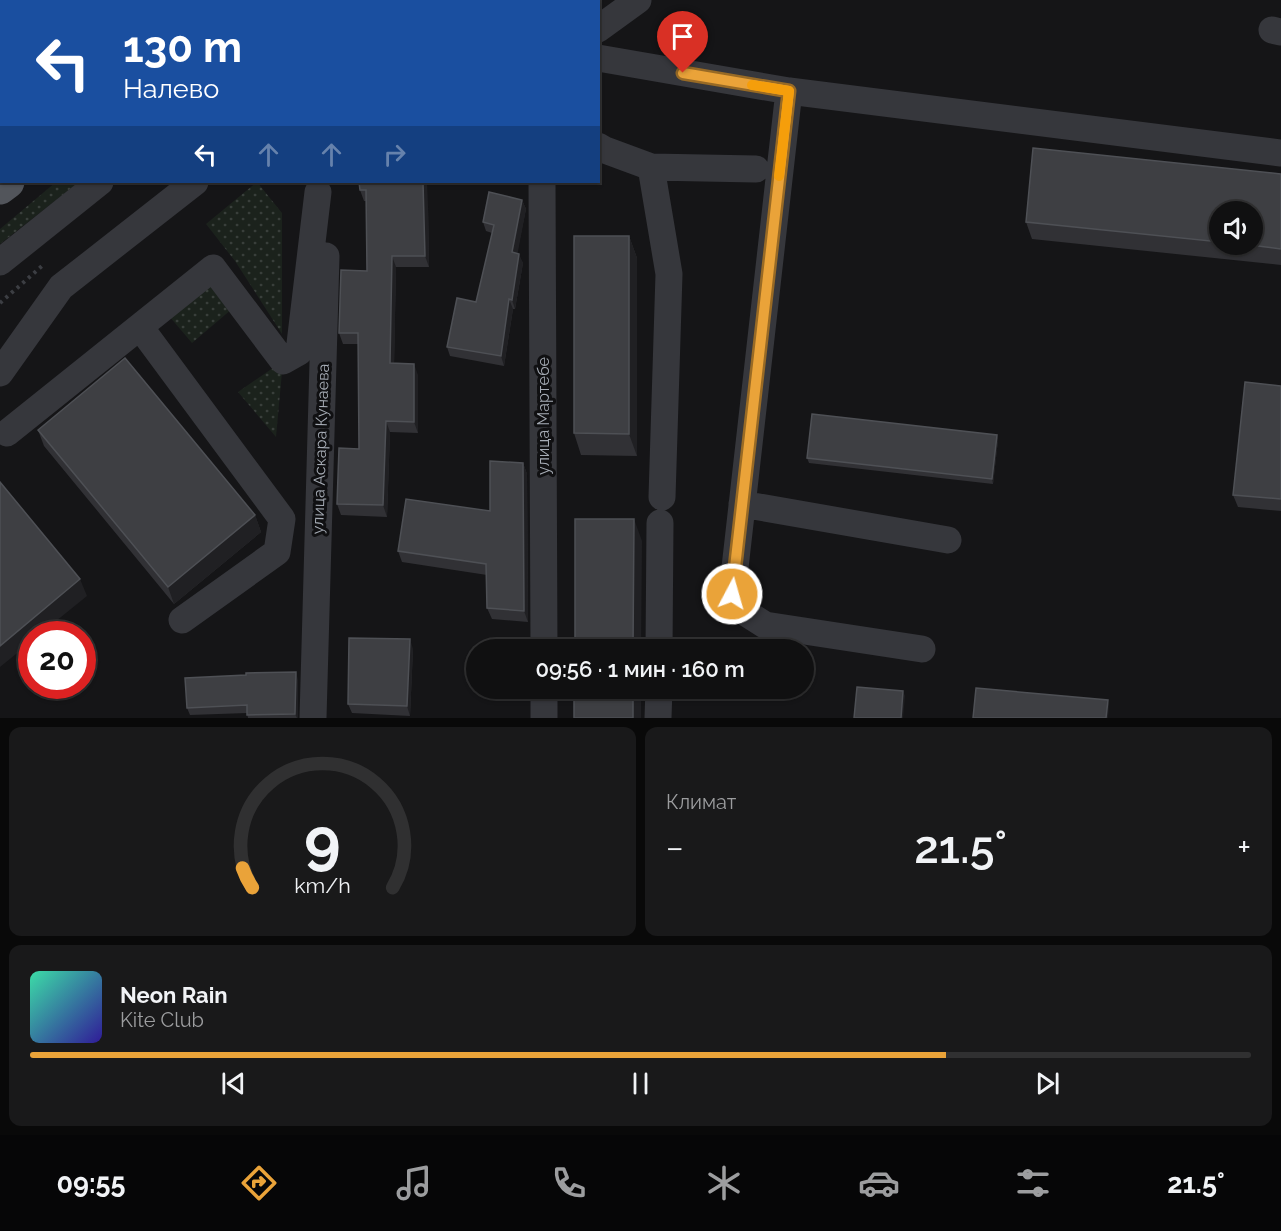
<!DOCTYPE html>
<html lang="ru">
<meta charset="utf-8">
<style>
:root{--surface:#101011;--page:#19191a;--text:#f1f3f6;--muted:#9c9d9f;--line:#303031;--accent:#eaa339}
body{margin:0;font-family:Raleway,sans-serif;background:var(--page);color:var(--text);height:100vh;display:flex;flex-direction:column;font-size:22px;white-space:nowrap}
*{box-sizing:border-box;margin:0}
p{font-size:20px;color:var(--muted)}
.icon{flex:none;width:33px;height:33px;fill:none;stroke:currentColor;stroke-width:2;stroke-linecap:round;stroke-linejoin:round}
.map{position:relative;height:718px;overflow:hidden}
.sheet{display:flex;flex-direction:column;gap:9px;padding:9px;background:#090909;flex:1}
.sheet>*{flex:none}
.banner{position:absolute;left:0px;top:0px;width:600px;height:183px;box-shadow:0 2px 4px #0004,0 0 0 2px var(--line);background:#1a4fa0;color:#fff;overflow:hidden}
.tools{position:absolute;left:1209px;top:201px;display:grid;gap:12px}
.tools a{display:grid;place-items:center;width:54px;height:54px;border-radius:50%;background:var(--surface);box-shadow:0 2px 4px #0004,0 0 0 2px var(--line);font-size:30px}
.speed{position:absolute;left:18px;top:621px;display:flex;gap:12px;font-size:30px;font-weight:700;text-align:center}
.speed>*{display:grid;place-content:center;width:78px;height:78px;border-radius:50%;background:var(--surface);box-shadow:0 2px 4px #0004,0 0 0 2px var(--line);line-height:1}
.speed .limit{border:9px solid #d22;background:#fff;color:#111}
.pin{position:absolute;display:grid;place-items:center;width:51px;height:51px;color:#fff;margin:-62px -26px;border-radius:50% 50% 50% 0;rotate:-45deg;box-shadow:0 0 6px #0007}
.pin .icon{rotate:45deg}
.me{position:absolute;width:66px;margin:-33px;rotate:6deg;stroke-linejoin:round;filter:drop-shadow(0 0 4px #0008)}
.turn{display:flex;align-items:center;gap:21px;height:126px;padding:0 24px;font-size:27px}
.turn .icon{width:78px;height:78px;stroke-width:2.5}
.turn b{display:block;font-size:42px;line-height:51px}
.lanes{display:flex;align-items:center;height:57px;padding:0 24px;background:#0003;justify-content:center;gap:30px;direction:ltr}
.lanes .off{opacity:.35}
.big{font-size:45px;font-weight:600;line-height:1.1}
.sheet .card{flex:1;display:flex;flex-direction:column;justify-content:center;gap:9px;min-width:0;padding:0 21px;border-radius:12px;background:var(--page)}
.sheet .dial{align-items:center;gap:0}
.dial svg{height:156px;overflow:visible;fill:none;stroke:var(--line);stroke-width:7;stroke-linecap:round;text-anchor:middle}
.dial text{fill:var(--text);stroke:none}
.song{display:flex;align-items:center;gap:18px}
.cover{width:72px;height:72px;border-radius:9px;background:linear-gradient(135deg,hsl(160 70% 55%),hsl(250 70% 35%))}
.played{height:6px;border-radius:3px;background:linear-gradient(90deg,var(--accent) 75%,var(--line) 75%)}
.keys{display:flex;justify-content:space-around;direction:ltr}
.heat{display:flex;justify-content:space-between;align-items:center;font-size:33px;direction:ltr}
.sheet .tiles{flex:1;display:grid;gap:9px;grid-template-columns:1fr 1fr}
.card:last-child{grid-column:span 2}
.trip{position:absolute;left:466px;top:639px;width:348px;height:60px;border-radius:30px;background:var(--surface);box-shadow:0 2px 4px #0004,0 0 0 2px var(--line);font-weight:600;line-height:60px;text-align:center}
.tabs{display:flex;height:96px;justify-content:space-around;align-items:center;background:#060607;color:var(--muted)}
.tabs .icon{width:42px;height:42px}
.tabs .selected{color:var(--accent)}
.tabs b{font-size:27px;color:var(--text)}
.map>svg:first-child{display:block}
</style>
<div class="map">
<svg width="1281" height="718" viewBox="0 0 1281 718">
<defs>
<pattern id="grass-dots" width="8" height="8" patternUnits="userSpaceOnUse" patternTransform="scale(1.5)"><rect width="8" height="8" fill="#1b221c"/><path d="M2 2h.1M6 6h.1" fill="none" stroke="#393f3b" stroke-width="1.8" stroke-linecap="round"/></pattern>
</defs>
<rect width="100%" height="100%" fill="#151517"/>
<path fill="url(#grass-dots)" d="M56,182h23l-79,62v-15z
M257,182l25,31v121l-47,-73 -29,-37z
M213,268l26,35 -47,40 -29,-34z
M283,361l-7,76 -38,-45z"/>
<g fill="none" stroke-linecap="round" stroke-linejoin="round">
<path stroke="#3c3e43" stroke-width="4" stroke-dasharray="3 4.5" stroke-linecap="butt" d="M12,2l2,-2
M575,2l1,-2
M0,11l2,-1
M0,303l42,-37"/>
<path stroke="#36373c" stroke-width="27" d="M598,29l40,-29
M1272,30l9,2
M598,58l191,33 492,62
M789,91l-57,503 11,17 22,14 157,24
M598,146l7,4 46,17 105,2
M651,167l18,107 -7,223
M542,182l2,468
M0,262l100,-80
M140,327l142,192 -5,33 -95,68
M0,373l61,-86 134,-105
M7,433l206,-165 70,93 16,-9 19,-160
M742,504l206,36
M659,650l1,-127
M544,688v30
M313,718l13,-462
M658,718l1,-30"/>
<path stroke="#52555b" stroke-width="33" d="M112,2l2,-2
M233,2l2,-2
M0,92l2,-1
M0,188l8,-6"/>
</g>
<path fill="#313135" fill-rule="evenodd" d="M1281,174v91l-249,-26 -6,-17zM1220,212l32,32h-32z
M359,182l69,24 1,61h-33l-2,96 24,12v58l-28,-1 -3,85 -46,-2 -4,-11 22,-55v-105h-16l-4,-11 28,-62 -1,-70h-2l-4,-11z
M522,200l4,9 -9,44 6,10 -8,46h-2l-9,57 -54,-10 -3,-9 29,-45 16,-69 -6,-2 -3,-9z
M629,236l8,22v198l-56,-1 -7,-22z
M1281,386v125l-43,-4 -5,-12z
M38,430l217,85 6,17 -87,72 -130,-158z
M997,435l1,5 -5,44 -184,-21 -2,-5z
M523,463l4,11 1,148 -36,-3 -5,-11v-33l-85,-13 -4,-11 92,-40z
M413,649l-3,67 -58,-3 -4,-9z
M298,680v38h-50l-1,-5 -57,2 -3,-7z"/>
<path fill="#202023" d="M423,182h4l1,24 1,61 -4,-11z
M522,200l4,9 -10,53 -4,-10z
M629,236l8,22v198l-8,-22z
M519,254l4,9 -8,46 -3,-9z
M392,256l4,11 -2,107 -4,-11z
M509,299l4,10 -9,57 -3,-10z
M414,364l4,11v58l-4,-11z
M386,421l4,11 -3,85 -4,-12z
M997,435l1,5 -5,44 -1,-5z
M523,463l4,11 1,148 -4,-11z
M255,515l6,17 -87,72 -6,-17z
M634,519l8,22 -1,109h-8z
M80,579l7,17 -47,38h-8v7l-32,26v-21z
M410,639l3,10 -3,67 -3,-10z
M296,672l2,8v38h-1l-2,-4z
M633,688h8v30h-8z
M903,691l2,5 -2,22h-2z
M1108,700l1,5 -1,13h-2z"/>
<path fill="#3e3f43" stroke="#4e5055" stroke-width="1.5" d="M1033,148l248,26v75l-39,-5h10v-32h-32v30l-194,-20z
M359,182h64l2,74h-33l-2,107 24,1v58l-28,-1 -3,84 -46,-1 2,-56 20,1 -1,-116h-19l2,-63 26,1 -1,-81h-6z
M489,192l33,8 -10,52 7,2 -7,46 -3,-1 -8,57 -54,-9 10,-49 19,4 18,-77 -11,-3z
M574,236h55v198l-55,-1z
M125,358l130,157 -87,72 -130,-157z
M1245,382l36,4v113l-48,-4z
M812,414l185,21 -5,44 -185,-21z
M490,461l33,2 1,148 -37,-3 -1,-44 -88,-13 8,-52 84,12z
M0,482l80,97 -80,67z
M575,519h59l-1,131h-58z
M349,638l61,1 -3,67 -59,-2z
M296,672l-1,42 -48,1v-10l-60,3 -2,-30 61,-3v-2z
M857,687l46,4 -2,27h-47z
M574,688h59v30h-59z
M976,688l132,12 -2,18h-133z"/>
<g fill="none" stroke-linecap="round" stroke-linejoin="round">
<g stroke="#986a25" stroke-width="15">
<path id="route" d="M683,73l106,18 -57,503"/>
</g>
<use href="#route" stroke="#eaa339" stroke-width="10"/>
<path stroke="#f59e0b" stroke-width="10" d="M752,85l37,6 -10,85"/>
</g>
<g text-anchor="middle" stroke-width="6" stroke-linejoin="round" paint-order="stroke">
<g font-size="16" fill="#a7adb6" stroke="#101012">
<text transform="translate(543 416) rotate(-90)" y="6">улица Мартебе</text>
<text transform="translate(320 449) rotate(-88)" y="6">улица Аскара Кунаева</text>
</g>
</g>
</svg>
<div class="tools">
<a><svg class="icon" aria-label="sound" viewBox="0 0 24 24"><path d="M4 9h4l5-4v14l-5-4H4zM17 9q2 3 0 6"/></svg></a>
</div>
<div class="speed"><div class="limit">20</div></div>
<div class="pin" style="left:683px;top:73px;background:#d93025"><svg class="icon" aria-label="arrive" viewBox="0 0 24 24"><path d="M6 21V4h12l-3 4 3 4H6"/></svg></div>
<svg class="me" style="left:732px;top:594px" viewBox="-20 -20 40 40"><circle r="17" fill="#eaa339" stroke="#fff" stroke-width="3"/><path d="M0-11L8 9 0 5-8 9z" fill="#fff"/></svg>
<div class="trip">09:56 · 1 мин · 160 m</div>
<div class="banner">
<div class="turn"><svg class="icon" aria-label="left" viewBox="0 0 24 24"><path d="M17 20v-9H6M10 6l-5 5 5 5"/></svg><div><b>130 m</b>Налево</div></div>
<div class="lanes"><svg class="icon" aria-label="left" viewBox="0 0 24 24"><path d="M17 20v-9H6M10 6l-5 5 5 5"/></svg><svg class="icon off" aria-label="ahead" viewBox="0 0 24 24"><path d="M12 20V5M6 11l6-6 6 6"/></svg><svg class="icon off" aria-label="ahead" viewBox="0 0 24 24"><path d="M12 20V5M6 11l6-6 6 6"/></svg><svg class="icon off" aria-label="right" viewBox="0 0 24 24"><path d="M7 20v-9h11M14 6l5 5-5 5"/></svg></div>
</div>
</div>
<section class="sheet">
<div class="tiles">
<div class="card dial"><svg viewBox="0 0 100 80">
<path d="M14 69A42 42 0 1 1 86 69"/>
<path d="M14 69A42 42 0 0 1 9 59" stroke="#eaa339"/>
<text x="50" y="56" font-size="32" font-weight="700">9</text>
<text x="50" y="72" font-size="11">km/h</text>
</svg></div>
<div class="card"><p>Климат</p>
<div class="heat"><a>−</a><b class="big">21.5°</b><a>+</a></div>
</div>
<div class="card">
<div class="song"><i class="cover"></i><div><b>Neon Rain</b><p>Kite Club</p></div></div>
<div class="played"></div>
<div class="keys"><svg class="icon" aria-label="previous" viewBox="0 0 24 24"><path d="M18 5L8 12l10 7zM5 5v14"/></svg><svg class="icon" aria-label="pause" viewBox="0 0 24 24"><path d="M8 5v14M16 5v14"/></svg><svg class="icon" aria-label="next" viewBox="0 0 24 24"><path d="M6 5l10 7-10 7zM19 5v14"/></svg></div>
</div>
</div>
</section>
<nav class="tabs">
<b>09:55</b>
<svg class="icon selected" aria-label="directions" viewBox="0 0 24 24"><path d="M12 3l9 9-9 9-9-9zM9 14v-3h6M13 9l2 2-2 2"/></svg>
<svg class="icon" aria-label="music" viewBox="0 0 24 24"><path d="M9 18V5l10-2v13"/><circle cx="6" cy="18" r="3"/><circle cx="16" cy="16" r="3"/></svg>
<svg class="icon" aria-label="phone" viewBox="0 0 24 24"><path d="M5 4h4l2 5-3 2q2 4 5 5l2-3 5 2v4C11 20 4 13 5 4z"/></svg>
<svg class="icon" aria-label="climate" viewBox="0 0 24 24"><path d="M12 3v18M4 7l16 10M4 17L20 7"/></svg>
<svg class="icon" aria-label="car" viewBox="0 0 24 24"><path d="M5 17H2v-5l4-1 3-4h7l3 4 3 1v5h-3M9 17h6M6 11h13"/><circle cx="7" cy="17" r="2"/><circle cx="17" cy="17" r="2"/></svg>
<svg class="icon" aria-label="filters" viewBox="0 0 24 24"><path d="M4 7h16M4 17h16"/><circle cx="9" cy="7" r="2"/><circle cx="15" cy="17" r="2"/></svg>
<b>21.5°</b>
</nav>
